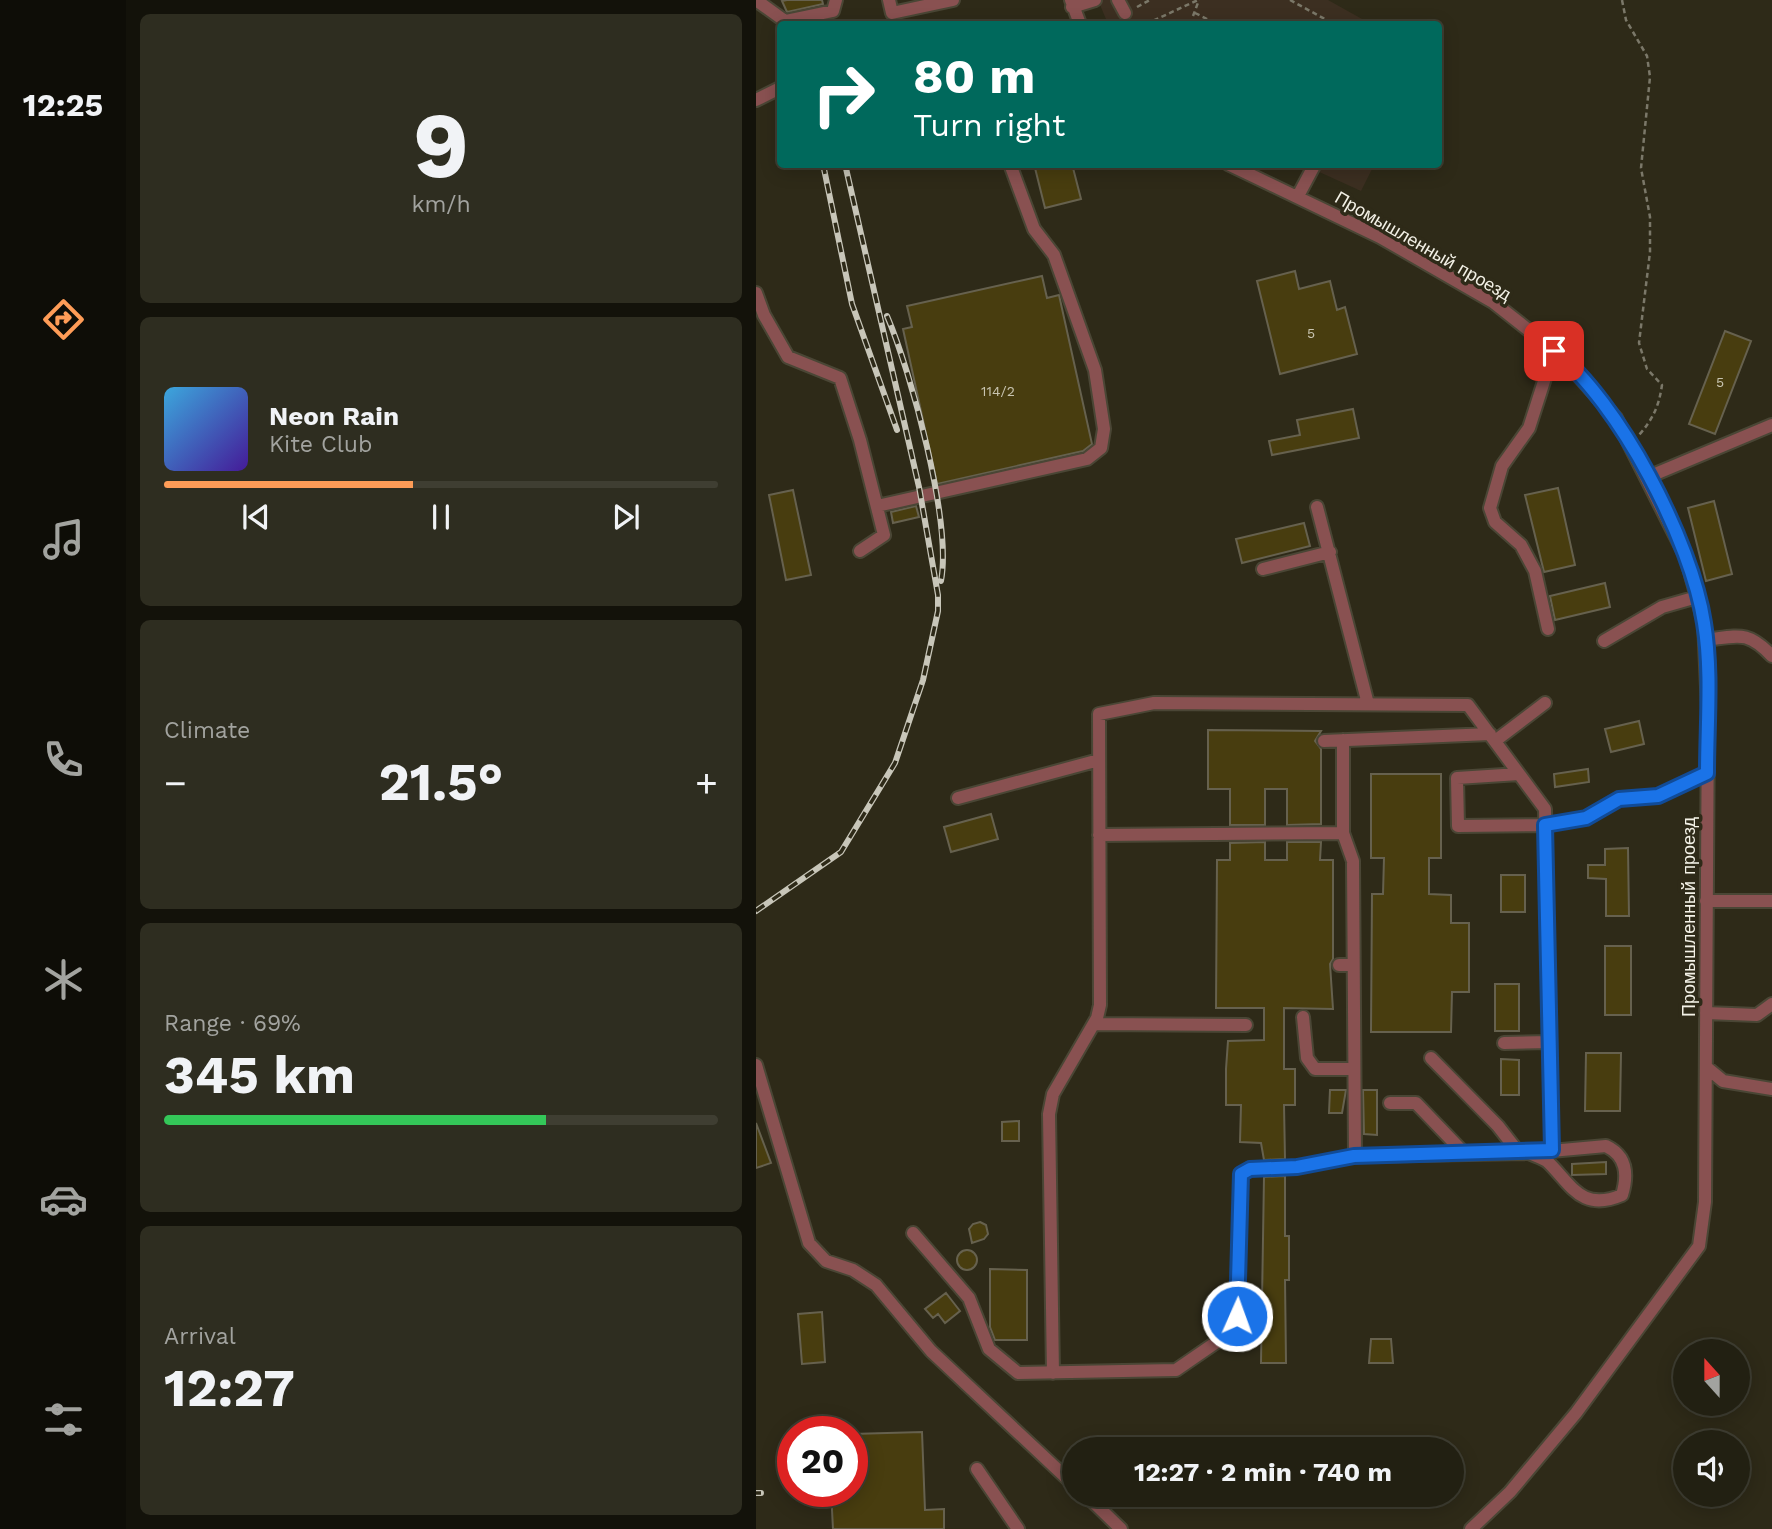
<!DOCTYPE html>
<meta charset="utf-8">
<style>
:root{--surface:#222012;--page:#2e2d20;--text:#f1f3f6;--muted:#a2a39f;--line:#3f3e32;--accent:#fe9c57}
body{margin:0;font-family:"Work Sans",sans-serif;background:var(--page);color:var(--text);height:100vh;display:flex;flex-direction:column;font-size:26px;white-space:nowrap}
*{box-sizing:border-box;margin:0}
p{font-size:23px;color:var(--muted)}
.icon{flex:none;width:38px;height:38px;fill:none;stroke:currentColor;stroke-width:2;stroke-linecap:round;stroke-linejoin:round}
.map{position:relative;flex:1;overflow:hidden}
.details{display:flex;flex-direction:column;gap:14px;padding:14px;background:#13120a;width:630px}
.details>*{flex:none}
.top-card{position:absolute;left:21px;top:21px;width:665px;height:147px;border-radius:7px;box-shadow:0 4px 18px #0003,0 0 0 2px var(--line);background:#00695c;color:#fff;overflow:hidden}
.needle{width:46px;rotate:339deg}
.tools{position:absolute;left:917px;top:1339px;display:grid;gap:14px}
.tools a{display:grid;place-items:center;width:77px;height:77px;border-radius:50%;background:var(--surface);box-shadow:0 4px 18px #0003,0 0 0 2px var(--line);font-size:35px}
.speed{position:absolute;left:21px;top:1416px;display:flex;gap:14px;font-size:35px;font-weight:700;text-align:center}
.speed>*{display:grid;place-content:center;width:91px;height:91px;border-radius:50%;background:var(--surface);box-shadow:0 4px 18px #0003,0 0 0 2px var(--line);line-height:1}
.speed .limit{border:10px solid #d22;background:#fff;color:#111}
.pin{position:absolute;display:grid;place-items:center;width:60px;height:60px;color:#fff;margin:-30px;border-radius:14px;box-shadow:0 4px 10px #0006}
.me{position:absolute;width:77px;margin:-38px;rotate:2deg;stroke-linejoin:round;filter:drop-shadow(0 0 5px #0008)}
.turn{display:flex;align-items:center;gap:24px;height:147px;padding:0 21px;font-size:32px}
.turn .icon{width:91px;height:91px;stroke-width:2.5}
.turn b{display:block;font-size:49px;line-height:60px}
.big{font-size:52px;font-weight:700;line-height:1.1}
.details .widget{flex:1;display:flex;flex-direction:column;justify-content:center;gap:10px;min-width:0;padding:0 24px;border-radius:10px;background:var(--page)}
.details .dial{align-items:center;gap:0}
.dial b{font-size:91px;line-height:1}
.song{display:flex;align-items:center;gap:21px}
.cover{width:84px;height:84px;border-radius:10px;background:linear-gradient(135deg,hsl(200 70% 55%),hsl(260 70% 35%))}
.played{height:7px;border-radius:4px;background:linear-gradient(90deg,var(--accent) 45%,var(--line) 45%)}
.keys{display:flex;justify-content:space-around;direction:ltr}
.heat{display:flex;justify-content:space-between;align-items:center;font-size:38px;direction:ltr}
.charge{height:10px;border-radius:5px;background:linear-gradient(90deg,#34c759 69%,var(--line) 0)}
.trip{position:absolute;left:306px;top:1437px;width:402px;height:70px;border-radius:35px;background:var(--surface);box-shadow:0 4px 18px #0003,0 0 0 2px var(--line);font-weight:700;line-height:70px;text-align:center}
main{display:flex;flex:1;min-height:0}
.tabs{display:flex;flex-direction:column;width:126px;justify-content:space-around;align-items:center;background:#0e0d07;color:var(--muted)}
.tabs .icon{width:49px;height:49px}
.tabs .selected{color:var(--accent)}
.tabs b{font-size:32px;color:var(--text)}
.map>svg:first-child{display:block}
</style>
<main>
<nav class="tabs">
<b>12:25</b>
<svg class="icon selected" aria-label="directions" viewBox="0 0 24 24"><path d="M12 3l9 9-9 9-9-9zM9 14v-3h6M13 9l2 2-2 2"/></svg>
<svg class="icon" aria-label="music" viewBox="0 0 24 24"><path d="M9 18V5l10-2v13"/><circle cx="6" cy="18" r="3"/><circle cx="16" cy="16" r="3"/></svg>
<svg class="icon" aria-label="phone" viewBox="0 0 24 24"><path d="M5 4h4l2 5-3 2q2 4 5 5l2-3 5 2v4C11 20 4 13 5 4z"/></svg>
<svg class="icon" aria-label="climate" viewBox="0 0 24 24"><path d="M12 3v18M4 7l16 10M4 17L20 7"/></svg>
<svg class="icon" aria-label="car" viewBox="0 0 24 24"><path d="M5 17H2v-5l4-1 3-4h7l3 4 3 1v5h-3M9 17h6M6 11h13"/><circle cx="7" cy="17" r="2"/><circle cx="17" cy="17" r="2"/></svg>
<svg class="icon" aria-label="filters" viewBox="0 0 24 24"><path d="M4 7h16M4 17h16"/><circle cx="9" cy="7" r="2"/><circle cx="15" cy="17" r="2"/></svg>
</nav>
<section class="details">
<div class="widget dial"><b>9</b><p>km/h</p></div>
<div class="widget">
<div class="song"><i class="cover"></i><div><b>Neon Rain</b><p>Kite Club</p></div></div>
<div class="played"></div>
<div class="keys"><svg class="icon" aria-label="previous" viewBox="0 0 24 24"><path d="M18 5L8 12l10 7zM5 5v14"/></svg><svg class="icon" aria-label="pause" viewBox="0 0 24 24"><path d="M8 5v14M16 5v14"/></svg><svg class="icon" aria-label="next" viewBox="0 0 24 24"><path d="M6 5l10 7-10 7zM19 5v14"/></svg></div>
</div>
<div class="widget"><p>Climate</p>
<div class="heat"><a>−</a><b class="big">21.5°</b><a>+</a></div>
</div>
<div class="widget"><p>Range · 69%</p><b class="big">345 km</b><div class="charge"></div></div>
<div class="widget"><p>Arrival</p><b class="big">12:27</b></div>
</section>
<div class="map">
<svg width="1016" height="1529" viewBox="0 0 1016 1529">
<rect width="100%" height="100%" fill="#2e2a18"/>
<path fill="#3c2f21" d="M342,0h230l43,24h-263z
M548,165h70l-13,26z"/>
<path fill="#483d0f" stroke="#66614e" stroke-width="2" d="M31,0h35l1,4 -36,8 -5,-11z
M278,164h38l9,35 -36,9z
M539,271l4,18 31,-8 7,29 8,-3 12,47 -77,20 -23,-93z
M286,276l5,22 12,-3 33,149 -9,7 -146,33 -34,-155 9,-2 -5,-21z
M969,331l26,10 -36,93 -26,-10z
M597,409l6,29 -87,17 -3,-14 31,-6 -3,-15z
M802,488l17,77 -31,7 -19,-77z
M37,490l18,85 -25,5 -17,-85z
M958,501l18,73 -26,7 -18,-73z
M160,506l3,11 -26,6 -2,-11z
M548,523l6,23 -68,17 -6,-24z
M849,583l5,24 -55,13 -5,-24z
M883,721l5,23 -33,8 -6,-23z
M452,730l113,1 -6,10 6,8v75l-34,1v-36h-22v36h-35v-36h-22z
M832,769l1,13 -34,5 -1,-13z
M615,774h70v84h-12v36l22,1v28h18v69h-17l-1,40h-80l1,-138h11l1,-36h-13z
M235,814l7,25 -47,13 -7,-25z
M509,842v18h22v-18h34l-1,18h13v99l-3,5 3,45 -49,-1v61h11v36h-11l1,54 -21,1 -3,-17 -21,-1 1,-37h-15v-36l2,-28 36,-1v-32h-48l1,-148h13v-17z
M872,848l1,68h-23v-37l-18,-1v-13h17v-16z
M745,875h24v37h-24z
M849,946h26v69h-26z
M739,984h24v47h-24z
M830,1053h35l-1,58h-35z
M745,1059l18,1v35h-18z
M574,1090h16l-4,23h-13z
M607,1090h14v45l-13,-1z
M263,1121v20h-17v-19z
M0,1123l15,40 -15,5z
M850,1162v12l-34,1v-11z
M529,1176v60h4v44h-4l1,83h-25l3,-186z
M224,1222l6,3 2,9 -4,5 -12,4 -3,-14 4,-5z
M201 1260a10 10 0 1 1 20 0a10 10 0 1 1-20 0Z
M234,1269l37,1v70h-32l-5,-13z
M190,1293l14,18 -15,12 -7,-9 -5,4 -8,-9z
M66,1312l3,50 -23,2 -4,-50z
M615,1339h20l2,24h-24z
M166,1432l3,78 19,-1v20h-111l-2,-38h21v-57z"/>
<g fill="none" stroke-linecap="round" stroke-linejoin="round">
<g stroke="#4a4635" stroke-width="16">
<path id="minor" d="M0,0l29,21 48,-10 3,-11
M133,0l3,13 61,-13
M315,0l9,24
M362,0l7,13
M316,7l23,-7
M0,100l24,-12
M472,164l152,73 113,65 66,52 57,64 70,139 18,66 4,86 -3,493 -6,44 -123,167 -66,79 -39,37
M542,196l17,-32
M0,293l8,22 24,42 52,21 20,62 24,95 -24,16
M892,477l124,-52
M121,506l210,-47 14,-11 3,-19 -9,-59 -41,-115 -20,-26 -24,-65
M561,507l51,197
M507,569l67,-17
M792,629l-13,-58 -14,-26 -26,-23 -5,-14 12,-42 27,-38 25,-78
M949,640c34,-4 42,-10 67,16
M848,641l58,-34 35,-10
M587,740v93l10,28 2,295
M568,741l166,-7
M739,741l50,-38
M763,774l-62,4 1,48 87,-1 41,-7 33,-19 39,-3 49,-23
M202,798l141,-38
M343,835l244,-2
M950,901h66
M583,965h14
M950,1013l51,2 15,-11
M547,1017l4,41 8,11h39
M338,1024l152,1
M748,1043l46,-1
M675,1058l67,68 21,27
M0,1065l53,178 17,18 27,9 23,15 55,66 143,134
M950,1067l17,14 49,8
M634,1103h26l49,51
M157,1233l56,65 20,51 29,24 158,-3 45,-31 16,-23 4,-142 8,-5 48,-2 58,-11 174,-3c6,3 15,5 20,10 23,23 33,49 73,32 6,-20 5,-39 -16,-49l-77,7
M297,1373l-4,-259 4,-20 44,-76 3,-13 -1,-291 55,-11 314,2 77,104 7,341
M221,1469l41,60
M329,1494l36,35"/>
</g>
<path stroke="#7b7869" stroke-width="2.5" stroke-dasharray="5 3.5" stroke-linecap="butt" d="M534,0l44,24
M866,0l4,20 21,36 3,21 -9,91 9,49v35l-11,91 8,26 15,16c-3,21 -9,34 -23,50
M381,7l13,-7
M439,13l22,11
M390,24l52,-24
M434,24l9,-24"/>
<use href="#minor" stroke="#895151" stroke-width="12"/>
<g stroke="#c8c6b9" stroke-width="6">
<path id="rail" d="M67,164l29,140 45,126
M131,316c24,56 65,206 54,265
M0,911l85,-59 54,-89 28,-83 15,-69v-16l-19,-108 -74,-323
M0,1493h5"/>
</g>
<use href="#rail" stroke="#2e2a18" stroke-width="3.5" stroke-dasharray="10" stroke-linecap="butt"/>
</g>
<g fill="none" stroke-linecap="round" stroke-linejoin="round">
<g stroke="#114b97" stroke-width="18">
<path id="route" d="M481,1316l4,-142 9,-5 47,-2 57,-11 198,-6 -7,-325 41,-7 33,-19 39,-3 49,-23c0,-49 5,-102 -3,-150 -12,-81 -85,-222 -150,-272"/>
</g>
<use href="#route" stroke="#1a73e8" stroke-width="12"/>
</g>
<g text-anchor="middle" stroke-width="7" stroke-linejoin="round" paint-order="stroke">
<g font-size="14" fill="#c8c4b0">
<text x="555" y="338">5</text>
<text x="964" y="387">5</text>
<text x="242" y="396">114/2</text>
</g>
<g font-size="18" fill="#f3f1e6" stroke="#2e2a18">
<text transform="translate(667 246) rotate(30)" y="6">Промышленный проезд</text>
<text transform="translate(933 917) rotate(-90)" y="6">Промышленный проезд</text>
</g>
</g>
</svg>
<div class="tools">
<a><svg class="needle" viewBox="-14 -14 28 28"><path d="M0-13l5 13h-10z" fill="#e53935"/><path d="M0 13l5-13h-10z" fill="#a2a39f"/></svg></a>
<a><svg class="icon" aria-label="sound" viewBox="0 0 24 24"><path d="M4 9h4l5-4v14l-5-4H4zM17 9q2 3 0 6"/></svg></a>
</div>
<div class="speed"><div class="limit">20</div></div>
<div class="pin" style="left:798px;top:351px;background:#d93025"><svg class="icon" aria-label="arrive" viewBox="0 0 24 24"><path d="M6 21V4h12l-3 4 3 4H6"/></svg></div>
<svg class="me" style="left:481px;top:1316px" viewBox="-20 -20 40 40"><circle r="17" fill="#1a73e8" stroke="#fff" stroke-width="3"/><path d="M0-11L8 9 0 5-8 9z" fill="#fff"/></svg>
<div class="trip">12:27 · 2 min · 740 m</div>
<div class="top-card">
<div class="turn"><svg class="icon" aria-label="right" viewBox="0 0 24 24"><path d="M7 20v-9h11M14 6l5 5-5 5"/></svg><div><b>80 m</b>Turn right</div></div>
</div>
</div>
</main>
